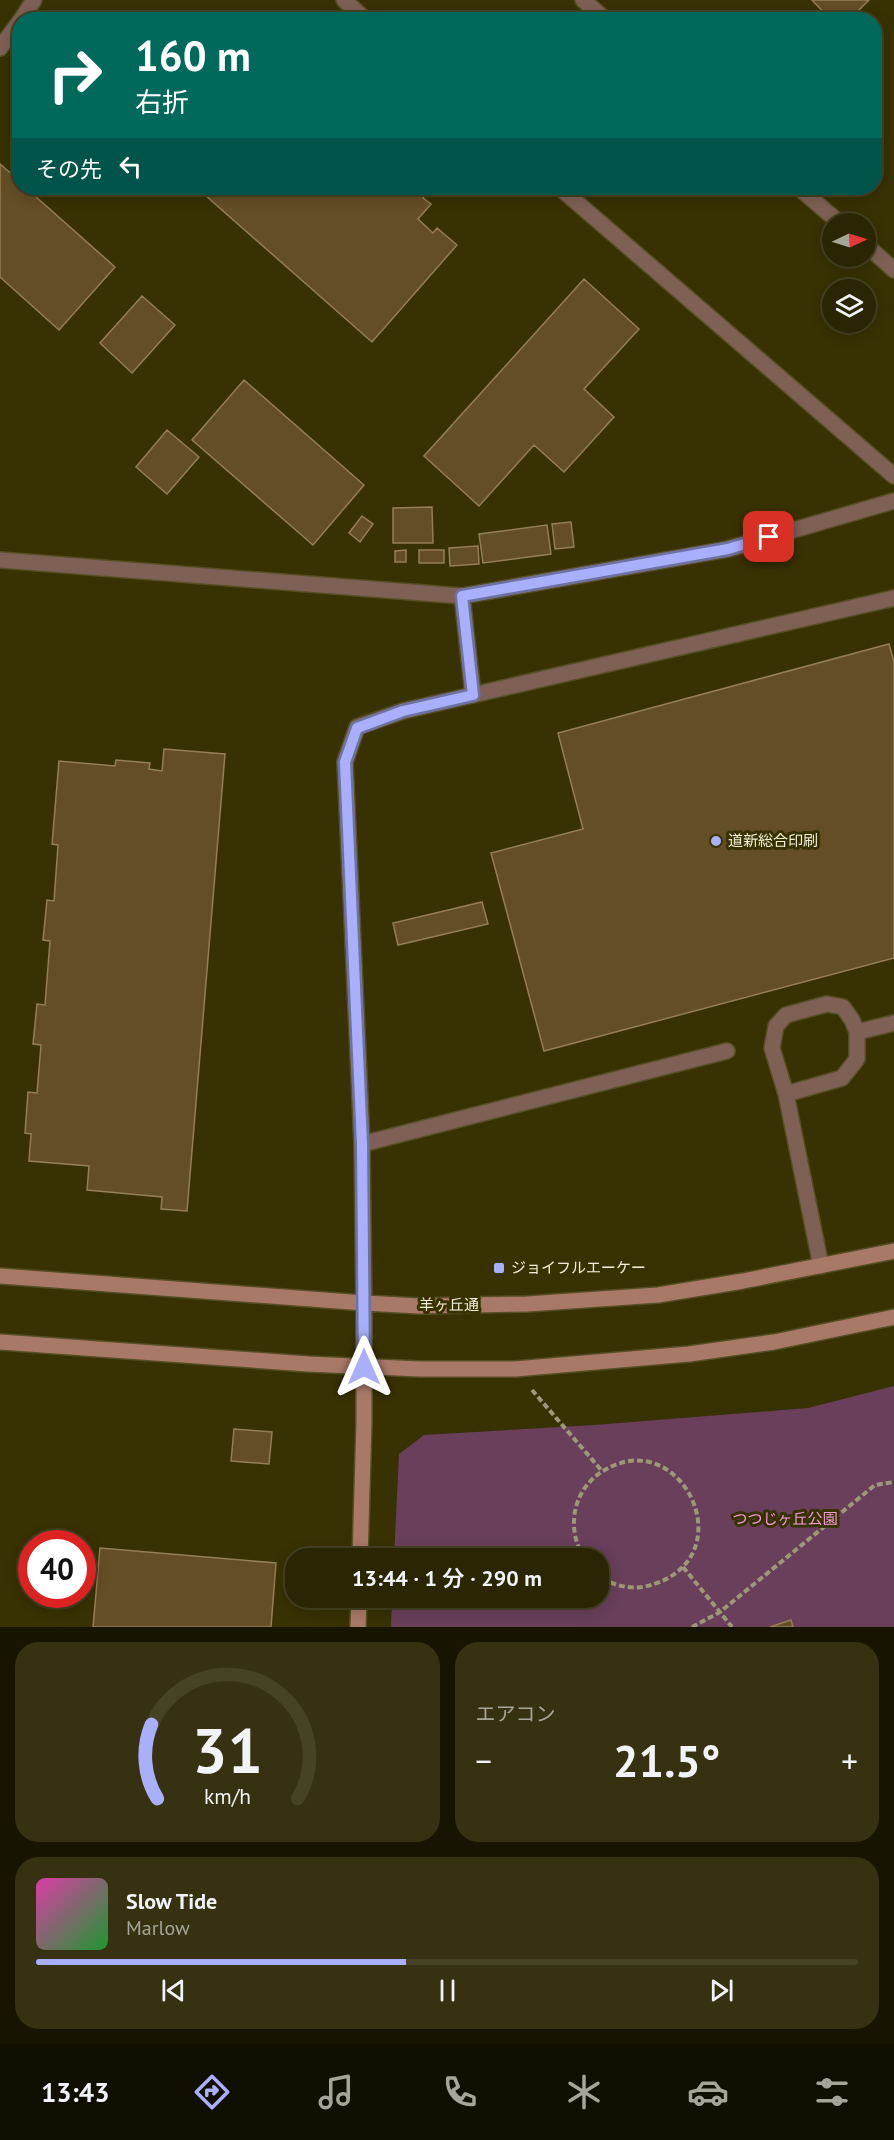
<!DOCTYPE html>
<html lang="ja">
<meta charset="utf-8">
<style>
:root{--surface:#2a2502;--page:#363111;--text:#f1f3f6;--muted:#a5a599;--line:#464224;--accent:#aaaffb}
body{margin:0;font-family:"PT Sans","Noto Sans JP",sans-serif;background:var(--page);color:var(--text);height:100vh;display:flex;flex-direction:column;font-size:22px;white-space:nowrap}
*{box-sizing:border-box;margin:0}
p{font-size:20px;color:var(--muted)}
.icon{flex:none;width:33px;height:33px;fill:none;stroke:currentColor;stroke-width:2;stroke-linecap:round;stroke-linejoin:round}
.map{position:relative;height:1627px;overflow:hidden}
.side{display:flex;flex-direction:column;gap:15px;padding:15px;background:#171401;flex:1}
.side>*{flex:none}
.top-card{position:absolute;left:12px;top:12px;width:870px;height:183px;border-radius:24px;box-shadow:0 3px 15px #0003,0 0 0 2px var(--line);background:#00695c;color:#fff;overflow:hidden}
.needle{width:39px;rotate:86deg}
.fabs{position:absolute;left:822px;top:213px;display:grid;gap:12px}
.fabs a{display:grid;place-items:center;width:54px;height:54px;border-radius:50%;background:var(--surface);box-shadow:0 3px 15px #0003,0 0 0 2px var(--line);font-size:30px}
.speed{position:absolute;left:18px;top:1530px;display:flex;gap:12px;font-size:30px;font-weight:700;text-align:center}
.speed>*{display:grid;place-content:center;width:78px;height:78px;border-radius:50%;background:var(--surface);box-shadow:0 3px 15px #0003,0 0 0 2px var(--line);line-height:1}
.speed .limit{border:9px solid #d22;background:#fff;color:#111}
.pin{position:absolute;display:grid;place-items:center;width:51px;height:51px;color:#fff;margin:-26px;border-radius:12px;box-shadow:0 3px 9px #0006}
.me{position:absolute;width:66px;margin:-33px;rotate:0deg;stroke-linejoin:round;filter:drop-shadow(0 0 4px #0008)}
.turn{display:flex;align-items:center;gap:21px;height:126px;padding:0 24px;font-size:27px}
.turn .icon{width:78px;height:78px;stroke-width:2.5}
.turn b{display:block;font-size:42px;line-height:51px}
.then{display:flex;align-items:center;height:57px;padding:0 24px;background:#0003;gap:12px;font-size:22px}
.big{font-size:45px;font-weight:600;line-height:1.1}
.side .widget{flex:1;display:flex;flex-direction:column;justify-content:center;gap:9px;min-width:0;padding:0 21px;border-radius:24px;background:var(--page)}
.side .dial{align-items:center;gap:0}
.dial svg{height:156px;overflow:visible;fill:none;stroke:var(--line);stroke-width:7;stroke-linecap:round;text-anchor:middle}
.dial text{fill:var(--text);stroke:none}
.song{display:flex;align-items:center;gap:18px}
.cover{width:72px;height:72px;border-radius:9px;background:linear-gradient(135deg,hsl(320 70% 55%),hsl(130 70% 35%))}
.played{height:6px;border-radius:3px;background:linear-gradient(90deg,var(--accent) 45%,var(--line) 45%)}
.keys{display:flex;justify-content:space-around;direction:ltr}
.heat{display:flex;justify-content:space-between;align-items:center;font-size:33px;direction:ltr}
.side .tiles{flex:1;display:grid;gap:15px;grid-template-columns:1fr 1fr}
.widget:last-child{grid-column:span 2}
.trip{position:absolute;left:285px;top:1548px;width:324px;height:60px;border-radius:24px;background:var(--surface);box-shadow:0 3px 15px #0003,0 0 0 2px var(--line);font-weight:600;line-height:60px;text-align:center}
.tab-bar{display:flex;height:96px;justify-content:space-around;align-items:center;background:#110f01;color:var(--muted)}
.tab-bar .icon{width:42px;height:42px}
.tab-bar .selected{color:var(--accent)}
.tab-bar b{font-size:27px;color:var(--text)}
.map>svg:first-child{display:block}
</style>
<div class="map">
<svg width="894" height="1627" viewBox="0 0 894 1627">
<rect width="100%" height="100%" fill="#383102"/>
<path fill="#693f5b" d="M894,1386v241h-503l1,-29h206v-40h-204l5,-104 25,-19 170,-10 214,-17z"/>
<path fill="#644e26" stroke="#957e55" stroke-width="1.5" d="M812,0h57l-20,20h-18z
M0,164l20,17v7h6l89,79 -56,63 -59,-53z
M197,188h235l-9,10 8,6 -13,15 15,14 4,-5 20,17 -85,97z
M584,279l55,50 -55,60 30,28 -50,55 -30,-27 -55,61 -55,-50z
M142,296l33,29 -43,48 -32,-30z
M244,380l120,105 -51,60 -121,-105z
M167,430l32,27 -32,37 -31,-27z
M432,507l1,36h-40v-35z
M362,516l11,8 -13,18 -11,-9z
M571,522l3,25 -19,2 -3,-25z
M547,525l4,29 -68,9 -4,-29z
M478,546l1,18 -29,2 -1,-18z
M406,550v12h-11v-11z
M419,550h25v13h-25z
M889,644l5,18v296l-350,93 -53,-198 92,-24 -25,-96z
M164,749l61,5 -38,457 -26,-2 1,-12 -75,-7 2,-24 -60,-5 2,-27 -6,-1 3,-41 9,1 4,-48 -8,-1 4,-40 8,1 5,-64 -7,-1 4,-40 7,1 4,-56 -6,-1 7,-83 56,5 1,-6 34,3 -1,6 13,2z
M482,902l6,22 -90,21 -5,-22z
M234,1429l38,3 -3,32 -38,-3z
M100,1548l176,15 -5,64h-178z
M791,1620l2,7h-23z"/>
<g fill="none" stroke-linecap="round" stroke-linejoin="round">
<g stroke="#564f24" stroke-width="18">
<path id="lane" d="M344,0l22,20
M21,20l13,-20
M0,48l20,-27
M560,188l334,288
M0,560l462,36 266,-47 166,-48
M462,596l11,99
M857,1032l37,-9
M786,1094l56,-16 15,-19v-27l-5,-12 -9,-13 -16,-3 -41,11 -10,11 -4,22 14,46 35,172
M362,1144l365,-93
M364,1303l-2,-159 -17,-382 12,-35 46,-16 491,-113"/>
</g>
<g stroke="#564f24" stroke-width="18">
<path id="street" d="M583,0l23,20
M799,188l42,36
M866,245l28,25"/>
</g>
<g stroke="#564f24" stroke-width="18">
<path id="secondary" d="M0,1276l364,27 55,3 108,-2 131,-9 85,-14 151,-30
M0,1342l308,22 112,5h95l174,-15 85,-12 120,-25
M360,1558l4,-136v-119
M358,1627l1,-29"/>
</g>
<path stroke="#9d9876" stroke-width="4" stroke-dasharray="6 3" stroke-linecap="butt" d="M532,1390l70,81
M584,1558c-18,-29 -12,-68 19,-87 77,-48 142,83 51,113 -18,7 -41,3 -56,-9
M683,1567l49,60
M692,1627l28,-15 155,-127 19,-3"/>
<use href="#lane" stroke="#7e6055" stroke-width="15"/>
<use href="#street" stroke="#7e6055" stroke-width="15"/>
<use href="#secondary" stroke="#a97968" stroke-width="15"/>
</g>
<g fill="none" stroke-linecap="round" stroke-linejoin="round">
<g stroke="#6e72a3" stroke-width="15">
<path id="route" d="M364,1367l-2,-223 -17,-382 12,-34 46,-17 70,-16 -11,-99 266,-47 41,-12"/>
</g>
<use href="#route" stroke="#aaaffb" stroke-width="10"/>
</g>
<g fill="#aaaffb" stroke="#383102" stroke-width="2">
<circle cx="716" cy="841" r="6"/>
<rect x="493" y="1262" width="12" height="12" rx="3"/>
</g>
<g text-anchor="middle" stroke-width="6" stroke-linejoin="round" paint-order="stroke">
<g font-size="15" fill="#f1eed6" stroke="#383102" text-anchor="start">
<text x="728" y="846">道新総合印刷</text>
<text x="511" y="1273">ジョイフルエーケー</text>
</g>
<g font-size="15" fill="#f1eed6" stroke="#383102">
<text x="449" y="1310">羊ヶ丘通</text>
</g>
<g font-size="15" fill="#f59dd7" stroke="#383102">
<text x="785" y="1524">つつじヶ丘公園</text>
</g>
</g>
</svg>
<div class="fabs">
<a><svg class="needle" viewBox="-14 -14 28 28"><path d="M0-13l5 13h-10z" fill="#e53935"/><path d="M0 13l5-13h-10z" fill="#a5a599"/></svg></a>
<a><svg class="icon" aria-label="layers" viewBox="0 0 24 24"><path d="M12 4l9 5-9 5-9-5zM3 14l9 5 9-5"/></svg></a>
</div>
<div class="speed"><div class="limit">40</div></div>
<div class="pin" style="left:769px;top:537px;background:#d93025"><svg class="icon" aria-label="arrive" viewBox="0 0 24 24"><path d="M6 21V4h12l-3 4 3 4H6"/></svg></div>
<svg class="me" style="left:364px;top:1367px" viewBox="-20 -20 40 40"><path d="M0-17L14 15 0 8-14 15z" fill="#aaaffb" stroke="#fff" stroke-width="4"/></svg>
<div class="trip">13:44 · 1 分 · 290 m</div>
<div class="top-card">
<div class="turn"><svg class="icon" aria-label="right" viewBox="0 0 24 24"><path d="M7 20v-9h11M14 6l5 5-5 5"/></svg><div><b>160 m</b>右折</div></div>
<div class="then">その先<svg class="icon" aria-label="left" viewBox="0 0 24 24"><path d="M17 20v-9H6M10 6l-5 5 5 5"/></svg></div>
</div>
</div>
<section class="side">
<div class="tiles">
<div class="widget dial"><svg viewBox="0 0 100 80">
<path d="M14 69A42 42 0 1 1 86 69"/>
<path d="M14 69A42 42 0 0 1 11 31" stroke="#aaaffb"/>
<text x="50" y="56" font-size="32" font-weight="700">31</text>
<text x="50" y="72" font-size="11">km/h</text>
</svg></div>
<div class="widget"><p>エアコン</p>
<div class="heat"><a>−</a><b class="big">21.5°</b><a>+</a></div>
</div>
<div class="widget">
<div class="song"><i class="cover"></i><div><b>Slow Tide</b><p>Marlow</p></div></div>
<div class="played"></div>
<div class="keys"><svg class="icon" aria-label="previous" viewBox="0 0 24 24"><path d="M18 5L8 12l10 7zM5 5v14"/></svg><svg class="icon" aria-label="pause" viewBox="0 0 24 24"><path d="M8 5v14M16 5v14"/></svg><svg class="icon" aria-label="next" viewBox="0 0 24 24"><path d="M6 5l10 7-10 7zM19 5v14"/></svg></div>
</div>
</div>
</section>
<nav class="tab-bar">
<b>13:43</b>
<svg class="icon selected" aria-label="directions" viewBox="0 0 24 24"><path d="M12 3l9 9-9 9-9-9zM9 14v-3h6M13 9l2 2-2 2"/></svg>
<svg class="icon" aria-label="music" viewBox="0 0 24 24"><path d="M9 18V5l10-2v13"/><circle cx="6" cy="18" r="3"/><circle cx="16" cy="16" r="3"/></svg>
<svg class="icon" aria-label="phone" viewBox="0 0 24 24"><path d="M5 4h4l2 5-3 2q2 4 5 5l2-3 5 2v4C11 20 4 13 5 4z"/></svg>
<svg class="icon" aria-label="climate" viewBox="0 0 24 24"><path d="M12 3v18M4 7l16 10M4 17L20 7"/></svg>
<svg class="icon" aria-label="car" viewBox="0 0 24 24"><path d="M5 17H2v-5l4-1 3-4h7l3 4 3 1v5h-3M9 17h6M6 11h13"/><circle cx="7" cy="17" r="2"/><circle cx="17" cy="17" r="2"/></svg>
<svg class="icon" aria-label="filters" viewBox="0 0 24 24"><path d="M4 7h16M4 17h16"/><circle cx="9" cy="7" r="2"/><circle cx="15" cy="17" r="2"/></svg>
</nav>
